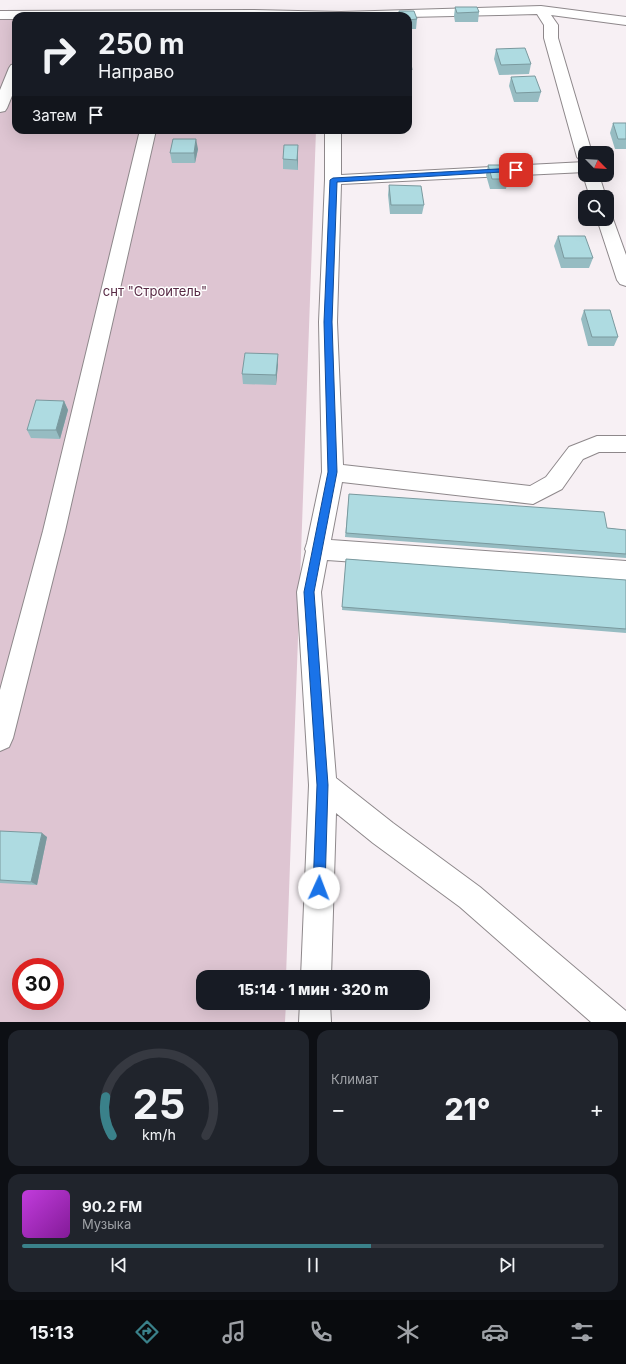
<!DOCTYPE html>
<html lang="ru">
<meta charset="utf-8">
<style>
:root{--surface:#171b24;--page:#20242c;--text:#f1f3f6;--muted:#9ea1a6;--line:#363941;--accent:#3a818a}
body{margin:0;font-family:Inter,sans-serif;background:var(--page);color:var(--text);height:100vh;display:flex;flex-direction:column;font-size:15px;white-space:nowrap}
*{box-sizing:border-box;margin:0}
p{font-size:13px;color:var(--muted)}
.icon{flex:none;width:22px;height:22px;fill:none;stroke:currentColor;stroke-width:2;stroke-linecap:round;stroke-linejoin:round}
.map{position:relative;height:1022px;overflow:hidden}
.drawer{display:flex;flex-direction:column;gap:8px;padding:8px;background:#0d0f14;flex:1}
.drawer>*{flex:none}
.banner{position:absolute;left:12px;top:12px;width:400px;height:122px;border-radius:12px;box-shadow:0 4px 16px #0002;background:#171b24;color:var(--text);overflow:hidden}
.needle{width:26px;rotate:114deg}
.fabs{position:absolute;left:578px;top:146px;display:grid;gap:8px}
.fabs a{display:grid;place-items:center;width:36px;height:36px;border-radius:8px;background:var(--surface);box-shadow:0 4px 16px #0002;font-size:20px}
.speed{position:absolute;left:12px;top:958px;display:flex;gap:8px;font-size:20px;font-weight:700;text-align:center}
.speed>*{display:grid;place-content:center;width:52px;height:52px;border-radius:50%;background:var(--surface);box-shadow:0 4px 16px #0002;line-height:1}
.speed .limit{border:6px solid #d22;background:#fff;color:#111}
.pin{position:absolute;display:grid;place-items:center;width:34px;height:34px;color:#fff;margin:-17px;border-radius:8px;box-shadow:0 2px 6px #0006}
.me{position:absolute;width:44px;margin:-22px;rotate:2deg;stroke-linejoin:round;filter:drop-shadow(0 0 3px #0008)}
.turn{display:flex;align-items:center;gap:14px;height:84px;padding:0 20px;font-size:18px}
.turn .icon{width:52px;height:52px;stroke-width:2.5}
.turn b{display:block;font-size:28px;line-height:34px}
.then{display:flex;align-items:center;height:38px;padding:0 20px;background:#0003;gap:8px;font-size:15px}
.big{font-size:30px;font-weight:800;line-height:1.1}
.drawer .widget{flex:1;display:flex;flex-direction:column;justify-content:center;gap:6px;min-width:0;padding:0 14px;border-radius:12px;background:var(--page)}
.drawer .dial{align-items:center;gap:0}
.dial svg{height:104px;overflow:visible;fill:none;stroke:var(--line);stroke-width:7;stroke-linecap:round;text-anchor:middle}
.dial text{fill:var(--text);stroke:none}
.song{display:flex;align-items:center;gap:12px}
.cover{width:48px;height:48px;border-radius:6px;background:linear-gradient(135deg,hsl(290 70% 55%),hsl(290 70% 35%))}
.played{height:4px;border-radius:2px;background:linear-gradient(90deg,var(--accent) 60%,var(--line) 60%)}
.keys{display:flex;justify-content:space-around;direction:ltr}
.heat{display:flex;justify-content:space-between;align-items:center;font-size:22px;direction:ltr}
.drawer .tiles{flex:1;display:grid;gap:8px;grid-template-columns:1fr 1fr}
.widget:last-child{grid-column:span 2}
.trip{position:absolute;left:196px;top:970px;width:234px;height:40px;border-radius:12px;background:var(--surface);box-shadow:0 4px 16px #0002;font-weight:800;line-height:40px;text-align:center}
.dock{display:flex;height:64px;justify-content:space-around;align-items:center;background:#090b0e;color:var(--muted)}
.dock .icon{width:28px;height:28px}
.dock .selected{color:var(--accent)}
.dock b{font-size:18px;color:var(--text)}
.map>svg:first-child{display:block}
</style>
<div class="map">
<svg width="626" height="1022" viewBox="0 0 626 1022">
<rect width="100%" height="100%" fill="#f7f0f4"/>
<path fill="#dec5d2" fill-rule="evenodd" d="M0,20h16v110h300l-30,847h-83v26h83l-1,19h-285zM21,967h34v34h-34z"/>
<g fill="none" stroke-linecap="round" stroke-linejoin="round">
<g stroke="#8e888b" stroke-width="2">
<path id="minor" d="M541,6l85,11v8l-75,-10 7,10v13l34,115h-7v9l-5,-2 -3,-3 -33,-119v-13l-7,-11 -129,3v-1h-392v3h-16v-8l251,-1 90,2z
M16,64v22l-9,22 -2,3 -5,1v-22l9,-22 2,-3z
M140,130h16l-91,401 -52,207 -4,9 -9,4v-61l43,-159z
M325,130h16v45l244,-13v10l-244,12 -4,138 6,143 187,21 16,-9 23,-30 28,-11h29v16h-27l-16,7 -21,30 -29,15 -191,-22 -11,58 295,21v20l-299,-21 -6,32 15,186 57,45 87,64 146,124v11h-35l-131,-115 -87,-64 -37,-30 -5,164h-30l8,-192 -12,-193 9,-41 -1,-2 2,-6 15,-71 -3,-150 6,-142z
M585,172v3h14l7,22h-16l-7,-22z
M607,214l4,1 2,4 13,36v31l-6,-2 -3,-4 -20,-61h10z
M300,1003h30l1,19h-32z"/>
</g>
<use href="#minor" fill="#fff" fill-rule="evenodd"/>
</g>
<path fill="#96bcc2" d="M455,7l24,5 -1,10h-23l-1,-6z
M399,11l18,8 -1,10h-8v-13h-10z
M496,49l35,15 -2,10 -30,1 -5,-16z
M408,57l4,13 -1,10h-3z
M511,77l30,15 -3,10h-24l-5,-16z
M613,123h13v26h-11l-5,-16z
M198,149l-3,14h-23l-2,-10z
M298,155v15l-15,-1v-10z
M488,165l20,14 -2,10h-16l-4,-14z
M389,185l35,20 -2,9h-32l-2,-19z
M558,236l35,22 -4,10h-28l-7,-22z
M584,310l34,27 -4,9h-26l-7,-27z
M278,364l-2,21 -33,-1 -1,-10z
M64,401l4,9 -8,29 -29,-1 -4,-8z
M349,494l258,34 19,2v28l-281,-21z
M346,559l280,21v53l-284,-23z
M0,831l47,6 -10,48 -37,-2z"/>
<path fill="#7a999e" d="M196,139l2,10 -3,14 -1,-10z
M298,145v25l-1,-10z
M278,354v10l-2,21v-10z
M64,401l4,9 -8,29 -4,-9z
M42,833l5,4 -10,48 -6,-3z"/>
<path fill="#aedbe1" stroke="#7a999e" d="M455,7h22l2,5 -22,1z
M399,11h15l3,8 -9,1v-4h-8z
M183,14h12v2h-13z
M69,15h22l-1,1h-22z
M525,48l6,16 -30,1 -5,-16z
M408,57h2l2,13h-4z
M535,76l6,16 -25,1 -5,-16z
M613,123h13v16h-8z
M173,139h23l-2,14h-24z
M284,145h14l-1,15 -14,-1z
M488,165h16l4,14h-16z
M389,185l32,1 3,19h-33z
M558,236h27l8,22h-29z
M584,310h26l8,27h-26z
M245,353l33,1 -2,21 -34,-1z
M36,400l28,1 -8,29h-29z
M349,494l255,18 3,16 19,2v24l-280,-21z
M346,559l280,21v49l-284,-22z
M0,831l42,2 -11,49 -31,-2z"/>
<path fill="#1a73e8" stroke="#114b97" d="M516,168l3,2 -1,1 -181,11 -5,140 5,150 -23,120 14,193 -3,103 -2,4 -4,2 -4,-2 -2,-4 4,-103 -13,-193 24,-120 -4,-150 6,-142 3,-2z"/>
<g text-anchor="middle" stroke-width="3" stroke-linejoin="round" paint-order="stroke">
<g font-size="13" fill="#572944" stroke="#fff">
<text x="155" y="296">снт "Строитель"</text>
</g>
</g>
</svg>
<div class="fabs">
<a><svg class="needle" viewBox="-14 -14 28 28"><path d="M0-13l5 13h-10z" fill="#e53935"/><path d="M0 13l5-13h-10z" fill="#9ea1a6"/></svg></a>
<a><svg class="icon" aria-label="search" viewBox="0 0 24 24"><circle cx="10" cy="10" r="6"/><path d="M15 15l6 6"/></svg></a>
</div>
<div class="speed"><div class="limit">30</div></div>
<div class="pin" style="left:516px;top:170px;background:#d93025"><svg class="icon" aria-label="arrive" viewBox="0 0 24 24"><path d="M6 21V4h12l-3 4 3 4H6"/></svg></div>
<svg class="me" style="left:319px;top:888px" viewBox="-20 -20 40 40"><circle r="19" fill="#fff"/><path d="M0-13L10 11 0 6-10 11z" fill="#1a73e8"/></svg>
<div class="trip">15:14 · 1 мин · 320 m</div>
<div class="banner">
<div class="turn"><svg class="icon" aria-label="right" viewBox="0 0 24 24"><path d="M7 20v-9h11M14 6l5 5-5 5"/></svg><div><b>250 m</b>Направо</div></div>
<div class="then">Затем<svg class="icon" aria-label="arrive" viewBox="0 0 24 24"><path d="M6 21V4h12l-3 4 3 4H6"/></svg></div>
</div>
</div>
<section class="drawer">
<div class="tiles">
<div class="widget dial"><svg viewBox="0 0 100 80">
<path d="M14 69A42 42 0 1 1 86 69"/>
<path d="M14 69A42 42 0 0 1 9 39" stroke="#3a818a"/>
<text x="50" y="56" font-size="32" font-weight="700">25</text>
<text x="50" y="72" font-size="11">km/h</text>
</svg></div>
<div class="widget"><p>Климат</p>
<div class="heat"><a>−</a><b class="big">21°</b><a>+</a></div>
</div>
<div class="widget">
<div class="song"><i class="cover"></i><div><b>90.2 FM</b><p>Музыка</p></div></div>
<div class="played"></div>
<div class="keys"><svg class="icon" aria-label="previous" viewBox="0 0 24 24"><path d="M18 5L8 12l10 7zM5 5v14"/></svg><svg class="icon" aria-label="pause" viewBox="0 0 24 24"><path d="M8 5v14M16 5v14"/></svg><svg class="icon" aria-label="next" viewBox="0 0 24 24"><path d="M6 5l10 7-10 7zM19 5v14"/></svg></div>
</div>
</div>
</section>
<nav class="dock">
<b>15:13</b>
<svg class="icon selected" aria-label="directions" viewBox="0 0 24 24"><path d="M12 3l9 9-9 9-9-9zM9 14v-3h6M13 9l2 2-2 2"/></svg>
<svg class="icon" aria-label="music" viewBox="0 0 24 24"><path d="M9 18V5l10-2v13"/><circle cx="6" cy="18" r="3"/><circle cx="16" cy="16" r="3"/></svg>
<svg class="icon" aria-label="phone" viewBox="0 0 24 24"><path d="M5 4h4l2 5-3 2q2 4 5 5l2-3 5 2v4C11 20 4 13 5 4z"/></svg>
<svg class="icon" aria-label="climate" viewBox="0 0 24 24"><path d="M12 3v18M4 7l16 10M4 17L20 7"/></svg>
<svg class="icon" aria-label="car" viewBox="0 0 24 24"><path d="M5 17H2v-5l4-1 3-4h7l3 4 3 1v5h-3M9 17h6M6 11h13"/><circle cx="7" cy="17" r="2"/><circle cx="17" cy="17" r="2"/></svg>
<svg class="icon" aria-label="filters" viewBox="0 0 24 24"><path d="M4 7h16M4 17h16"/><circle cx="9" cy="7" r="2"/><circle cx="15" cy="17" r="2"/></svg>
</nav>
